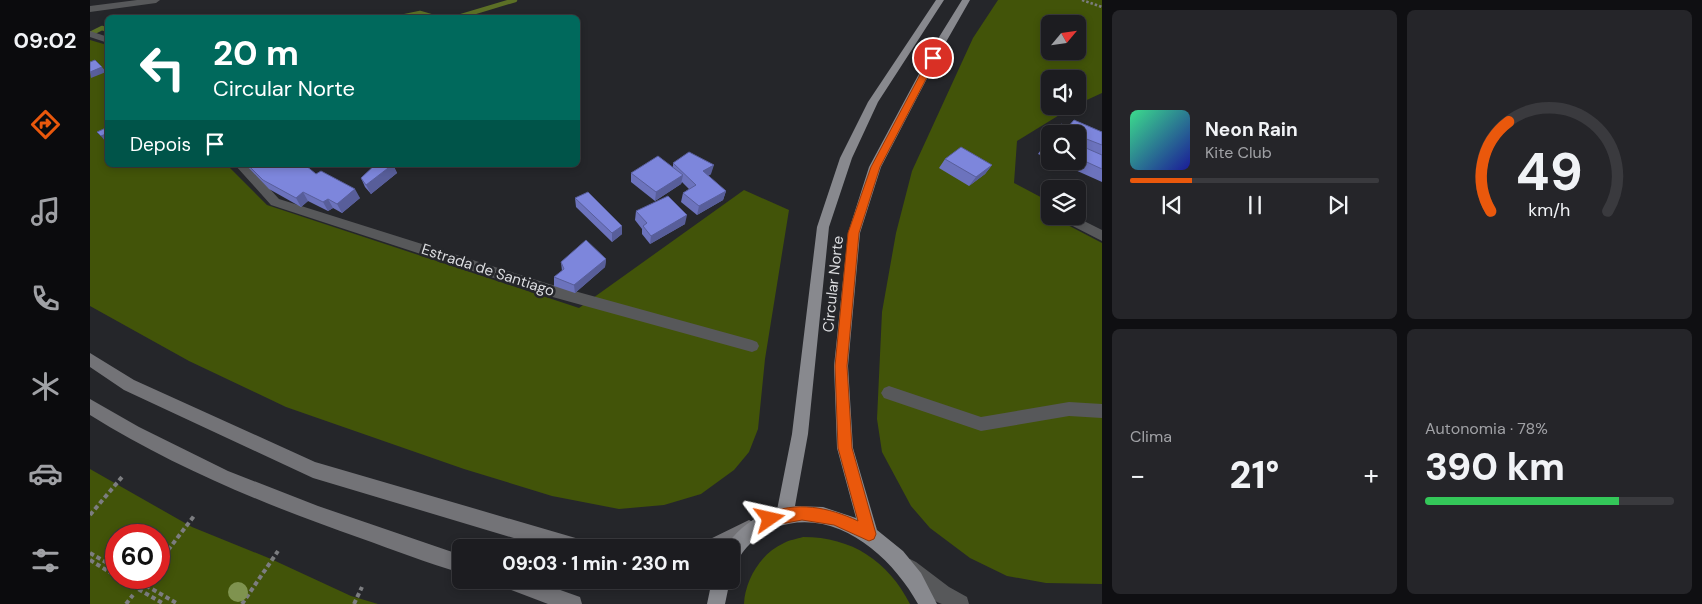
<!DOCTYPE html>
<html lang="pt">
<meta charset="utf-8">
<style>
:root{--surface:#1c1c20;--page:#252529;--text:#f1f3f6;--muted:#a0a1a5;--line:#3a3a3e;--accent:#ea580c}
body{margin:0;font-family:"DM Sans",sans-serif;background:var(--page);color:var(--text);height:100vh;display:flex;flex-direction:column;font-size:19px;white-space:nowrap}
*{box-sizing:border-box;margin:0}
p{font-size:16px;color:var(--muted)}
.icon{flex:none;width:28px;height:28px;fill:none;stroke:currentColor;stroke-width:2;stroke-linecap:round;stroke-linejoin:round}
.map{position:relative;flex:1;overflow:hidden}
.details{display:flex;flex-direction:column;gap:10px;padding:10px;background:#0f0f12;width:600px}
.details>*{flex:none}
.guide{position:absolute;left:15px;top:15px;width:475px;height:152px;border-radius:8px;box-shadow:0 2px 8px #0003,0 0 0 1px var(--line);background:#00695c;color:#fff;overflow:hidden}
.needle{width:32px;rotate:61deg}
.buttons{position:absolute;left:951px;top:15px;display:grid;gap:10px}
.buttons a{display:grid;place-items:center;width:45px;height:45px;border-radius:8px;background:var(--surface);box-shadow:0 2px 8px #0003,0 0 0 1px var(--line);font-size:25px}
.speed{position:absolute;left:15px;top:524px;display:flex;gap:10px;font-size:25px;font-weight:700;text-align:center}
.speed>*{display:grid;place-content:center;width:65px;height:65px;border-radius:50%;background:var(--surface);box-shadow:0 2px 8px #0003,0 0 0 1px var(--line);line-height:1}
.speed .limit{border:8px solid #d22;background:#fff;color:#111}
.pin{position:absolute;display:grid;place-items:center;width:42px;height:42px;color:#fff;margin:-21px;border:2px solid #fff;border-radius:50%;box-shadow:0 1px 5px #0007}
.me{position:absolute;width:55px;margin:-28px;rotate:79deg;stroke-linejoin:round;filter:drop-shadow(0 0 4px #0008)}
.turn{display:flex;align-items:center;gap:18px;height:105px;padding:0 25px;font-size:22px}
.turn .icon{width:65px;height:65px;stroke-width:2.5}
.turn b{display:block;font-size:35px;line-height:42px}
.then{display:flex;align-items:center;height:48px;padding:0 25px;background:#0003;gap:10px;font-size:19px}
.big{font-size:38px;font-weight:800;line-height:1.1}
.details .card{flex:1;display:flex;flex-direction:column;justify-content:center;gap:8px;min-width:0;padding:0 18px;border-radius:8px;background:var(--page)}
.details .dial{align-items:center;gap:0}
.dial svg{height:130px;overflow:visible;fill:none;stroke:var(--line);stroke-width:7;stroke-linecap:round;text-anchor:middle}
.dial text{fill:var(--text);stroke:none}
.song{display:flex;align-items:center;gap:15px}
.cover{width:60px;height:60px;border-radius:8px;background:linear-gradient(135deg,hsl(150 70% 55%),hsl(240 70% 35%))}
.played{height:5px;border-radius:2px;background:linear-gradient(90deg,var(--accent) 25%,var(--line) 25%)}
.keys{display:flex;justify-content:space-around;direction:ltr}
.heat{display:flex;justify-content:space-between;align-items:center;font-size:28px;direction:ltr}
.charge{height:8px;border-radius:4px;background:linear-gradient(90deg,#34c759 78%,var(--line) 0)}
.details .tiles{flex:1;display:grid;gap:10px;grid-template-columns:repeat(2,1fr)}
.trip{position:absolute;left:362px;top:539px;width:288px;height:50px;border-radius:8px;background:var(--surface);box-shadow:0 2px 8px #0003,0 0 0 1px var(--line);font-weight:800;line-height:50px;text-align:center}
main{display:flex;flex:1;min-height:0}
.tabs{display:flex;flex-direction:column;width:90px;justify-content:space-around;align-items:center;background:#0b0b0d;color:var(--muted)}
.tabs .icon{width:35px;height:35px}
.tabs .current{color:var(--accent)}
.tabs b{font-size:22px;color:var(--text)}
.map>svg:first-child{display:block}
</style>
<main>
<nav class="tabs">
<b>09:02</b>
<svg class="icon current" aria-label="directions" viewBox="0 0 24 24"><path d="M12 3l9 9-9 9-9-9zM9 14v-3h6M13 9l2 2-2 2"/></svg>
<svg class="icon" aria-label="music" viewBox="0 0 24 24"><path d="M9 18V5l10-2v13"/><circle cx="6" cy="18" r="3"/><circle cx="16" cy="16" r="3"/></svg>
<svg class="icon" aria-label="phone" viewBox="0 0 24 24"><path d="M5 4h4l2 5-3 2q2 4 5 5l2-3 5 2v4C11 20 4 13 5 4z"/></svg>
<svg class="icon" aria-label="climate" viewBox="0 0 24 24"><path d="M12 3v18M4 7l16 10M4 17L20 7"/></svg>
<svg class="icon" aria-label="car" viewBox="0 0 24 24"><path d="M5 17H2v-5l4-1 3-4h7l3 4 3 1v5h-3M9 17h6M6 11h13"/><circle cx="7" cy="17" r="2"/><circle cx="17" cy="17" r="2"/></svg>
<svg class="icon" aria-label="filters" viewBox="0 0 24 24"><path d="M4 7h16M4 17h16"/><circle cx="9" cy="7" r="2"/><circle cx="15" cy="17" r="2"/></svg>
</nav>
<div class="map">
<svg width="1012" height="604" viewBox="0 0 1012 604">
<rect width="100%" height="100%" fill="#25262a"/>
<path fill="#425409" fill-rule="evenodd" d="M908,0h104v93l-24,11v-25h-28v27h24l-57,35 -3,42 36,19v14h11l-1,5 42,22v341l-56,-1 -39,-7 -37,-18 -40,-30 -19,-22 -29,-54 -5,-33 5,-107 14,-79 16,-62 61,-133zM960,24h28v27h-28z
M0,40l17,5 1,120h119l40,40 312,103 165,-118 45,20 -24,149 -7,70 -9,23 -15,18 -33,24 -37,11 -45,4 -67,-13 -88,-27 -178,-62 -97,-46 -99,-55z
M0,469l102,58 79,32 80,37 27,8h-288zM26,535h43v43h-43z
M713,537c49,0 85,24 107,67h-166c1,-24 17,-51 40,-61 5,-3 13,-4 19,-6z"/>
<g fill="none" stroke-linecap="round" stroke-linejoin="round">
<path stroke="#5c7026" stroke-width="4.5" d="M306,18l24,-5 17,5
M365,18l60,-18
M0,34l12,-6 6,2"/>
<path stroke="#7c7d80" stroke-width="2.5" stroke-dasharray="2.5 2" stroke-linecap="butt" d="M992,0l20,7"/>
<path stroke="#7c7d80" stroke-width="4" stroke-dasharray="4.5 3" stroke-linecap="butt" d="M0,515l32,-38
M0,553l26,15
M0,560l26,16
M69,562l35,-46
M29,578l45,26
M43,578l45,26
M54,581l3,-3
M36,604l7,-9
M152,604l36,-53
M264,604l8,-17"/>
<path fill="#57585a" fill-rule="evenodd" d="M47,0h23l-4,3 -66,9v-6z
M0,31l18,6v6l-18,-6z
M145,165h13l31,34 270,85 203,56 5,2 2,4 -2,4 -5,2 -203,-56 -278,-91z
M969,216h15l28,14v11l-41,-21z
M799,386l92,31 88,-15 33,2v14l-33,-2 -88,15 -97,-33 -3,-5 3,-5z"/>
<path fill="#57585a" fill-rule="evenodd" d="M820,559l6,3 33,25 18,10 2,7c-8,0 -19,0 -27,0 -10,-2 -37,-27 -41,-36l3,-6z"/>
<path fill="#737377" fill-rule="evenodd" d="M0,353l44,27 181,82 264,77 6,3 3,6h-41l-234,-70 -189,-88 -34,-23z
M0,399l49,28 89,44 90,35 143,49v18c-34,-10 -67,-23 -101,-35 -94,-33 -185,-70 -270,-123z
M659,520l6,3 3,6 -3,6 -25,13h-29l3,-6z
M408,580h34l48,17 2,7h-34l-47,-18z"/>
<path fill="#88898e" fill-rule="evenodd" d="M846,0h8l-66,102 -26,56 -23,69 -21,207 -13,72 28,1 33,11 -19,-70 -3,-82 14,-133 21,-66 67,-125 26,-42h8l-24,42 -65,125 -21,66 -12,133 5,82 24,82 26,21 18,22 16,31h-19c-27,-49 -84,-99 -144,-76 -8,3 -19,10 -25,17 -7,6 -9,15 -18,19v-16h-6c12,-19 30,-33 52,-38l15,-76 25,-207 23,-69 28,-56z
M622,580h18l-5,24h-18z"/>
</g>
<circle fill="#7f934f" cx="148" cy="592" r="10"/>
<path fill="#6c73bd" d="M984,120l28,12v50l-47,-21h23v-27h-26l9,-10 7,3z
M960,137v22l-12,-5z
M855,159l47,6 -7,9 -16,12 -30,-18z
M583,163l38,11 -3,2 18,15 -3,9 -26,15 -16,-13 2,-9 6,-4 -7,-7 -1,2 -26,17 -24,-19v-9l42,-6z
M156,165h59l11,9 44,24 -18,15 -9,-5 -5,3 -20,-10 -7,6 -32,-18z
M285,165h18l4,8 -26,21 -6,-7 -4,-9z
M485,198l47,28v8l-10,8 -36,-35z
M546,211l49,13 -35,20 -8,-10v-5l-7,-9z
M516,259l-1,8 -30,26 -21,-7v-9l8,-6 -1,-9z"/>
<path fill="#585e9a" d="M12,67l4,5 -15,6 -1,-6z
M18,133v7l-3,1 -4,-5z
M302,165h1l4,8 -26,21 -5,-9z
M624,165l-3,9 -10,6 2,-9z
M902,165l-7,9 -16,12 7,-9z
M593,175l-2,9 -26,17 1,-9z
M265,189l5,9 -18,15 -5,-9z
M636,191l-3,9 -26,15 2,-9z
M213,192l5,9 -7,6 -5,-9z
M238,199l5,9 -5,3 -5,-9z
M597,215l-2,9 -35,20 1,-8z
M532,226v8l-10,8v-9z
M516,259l-1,8 -30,26 -1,-8z"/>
<path fill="#7d86dc" stroke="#585e9a" d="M5,60l7,7 -12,5v-10z
M984,120l28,12v13l-18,-7 -5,7 23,10v14l-24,-11v-24h-24l7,-10 7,3z
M18,127v6l-7,3 -4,-4z
M960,139v7l-4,-2z
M871,147l31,18 -16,12 -31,-18z
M599,152l25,13 -11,6 23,20 -27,15 -16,-13 13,-8 -23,-22z
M568,156l25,19 -27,17 -25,-19z
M158,165h57l11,9 5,-3 34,18 -18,15 -9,-5 -5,3 -20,-10 -7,6 -33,-18z
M285,165h17l-26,20 -5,-7z
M498,192l34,34 -10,7 -37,-35z
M578,196l19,19 -36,21 -8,-10 4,-3 -11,-12z
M496,240l20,19 -32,26 -20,-8 10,-8 -3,-7z"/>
<path fill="#ea580c" stroke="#983908" d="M843,55l4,3 -57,109 -21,66 -12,133 5,82 24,86 -2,5 -5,2 -35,-16 -32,-5 -32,6 -5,-2 -2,-5 2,-5c32,-13 63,-7 93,7l-20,-73 -3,-82 13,-133 23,-66 58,-109z"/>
<g text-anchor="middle" stroke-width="5" stroke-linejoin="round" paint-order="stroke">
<g font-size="15" fill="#dcdde0" stroke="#25262a">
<text transform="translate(398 270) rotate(18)" y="5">Estrada de Santiago</text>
<text transform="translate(743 284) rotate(-84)" y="5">Circular Norte</text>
</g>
</g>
</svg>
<div class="buttons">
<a><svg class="needle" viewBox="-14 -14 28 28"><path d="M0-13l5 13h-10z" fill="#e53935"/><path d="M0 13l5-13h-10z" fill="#a0a1a5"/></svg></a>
<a><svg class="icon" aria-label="sound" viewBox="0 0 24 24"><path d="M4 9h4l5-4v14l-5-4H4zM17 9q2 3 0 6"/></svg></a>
<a><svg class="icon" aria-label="search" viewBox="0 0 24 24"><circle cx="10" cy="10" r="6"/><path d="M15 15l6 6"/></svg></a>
<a><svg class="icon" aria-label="layers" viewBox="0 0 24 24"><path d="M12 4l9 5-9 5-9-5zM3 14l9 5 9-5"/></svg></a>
</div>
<div class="speed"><div class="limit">60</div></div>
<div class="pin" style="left:843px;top:58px;background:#d93025"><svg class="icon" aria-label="arrive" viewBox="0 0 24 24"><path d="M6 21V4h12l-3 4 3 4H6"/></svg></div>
<svg class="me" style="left:680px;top:519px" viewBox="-20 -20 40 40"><path d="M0-17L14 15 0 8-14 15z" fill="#ea580c" stroke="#fff" stroke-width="4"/></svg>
<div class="trip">09:03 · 1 min · 230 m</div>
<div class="guide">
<div class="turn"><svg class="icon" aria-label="left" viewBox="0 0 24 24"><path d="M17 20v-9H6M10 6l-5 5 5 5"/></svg><div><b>20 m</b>Circular Norte</div></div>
<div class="then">Depois<svg class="icon" aria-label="arrive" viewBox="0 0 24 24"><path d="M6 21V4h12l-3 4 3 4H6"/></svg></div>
</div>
</div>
<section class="details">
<div class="tiles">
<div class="card">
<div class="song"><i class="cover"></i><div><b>Neon Rain</b><p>Kite Club</p></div></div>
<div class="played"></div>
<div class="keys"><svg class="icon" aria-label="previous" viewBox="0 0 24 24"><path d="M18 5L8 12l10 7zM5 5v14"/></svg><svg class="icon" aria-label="pause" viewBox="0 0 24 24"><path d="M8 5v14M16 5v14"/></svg><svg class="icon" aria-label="next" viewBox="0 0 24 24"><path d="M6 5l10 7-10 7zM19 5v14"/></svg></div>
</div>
<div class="card dial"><svg viewBox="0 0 100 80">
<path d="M14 69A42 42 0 1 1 86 69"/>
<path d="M14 69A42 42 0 0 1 25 14" stroke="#ea580c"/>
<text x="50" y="56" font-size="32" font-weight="700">49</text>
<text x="50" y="72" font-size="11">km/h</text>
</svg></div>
<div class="card"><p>Clima</p>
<div class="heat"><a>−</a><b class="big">21°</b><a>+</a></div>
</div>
<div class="card"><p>Autonomia · 78%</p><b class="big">390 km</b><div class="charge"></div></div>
</div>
</section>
</main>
